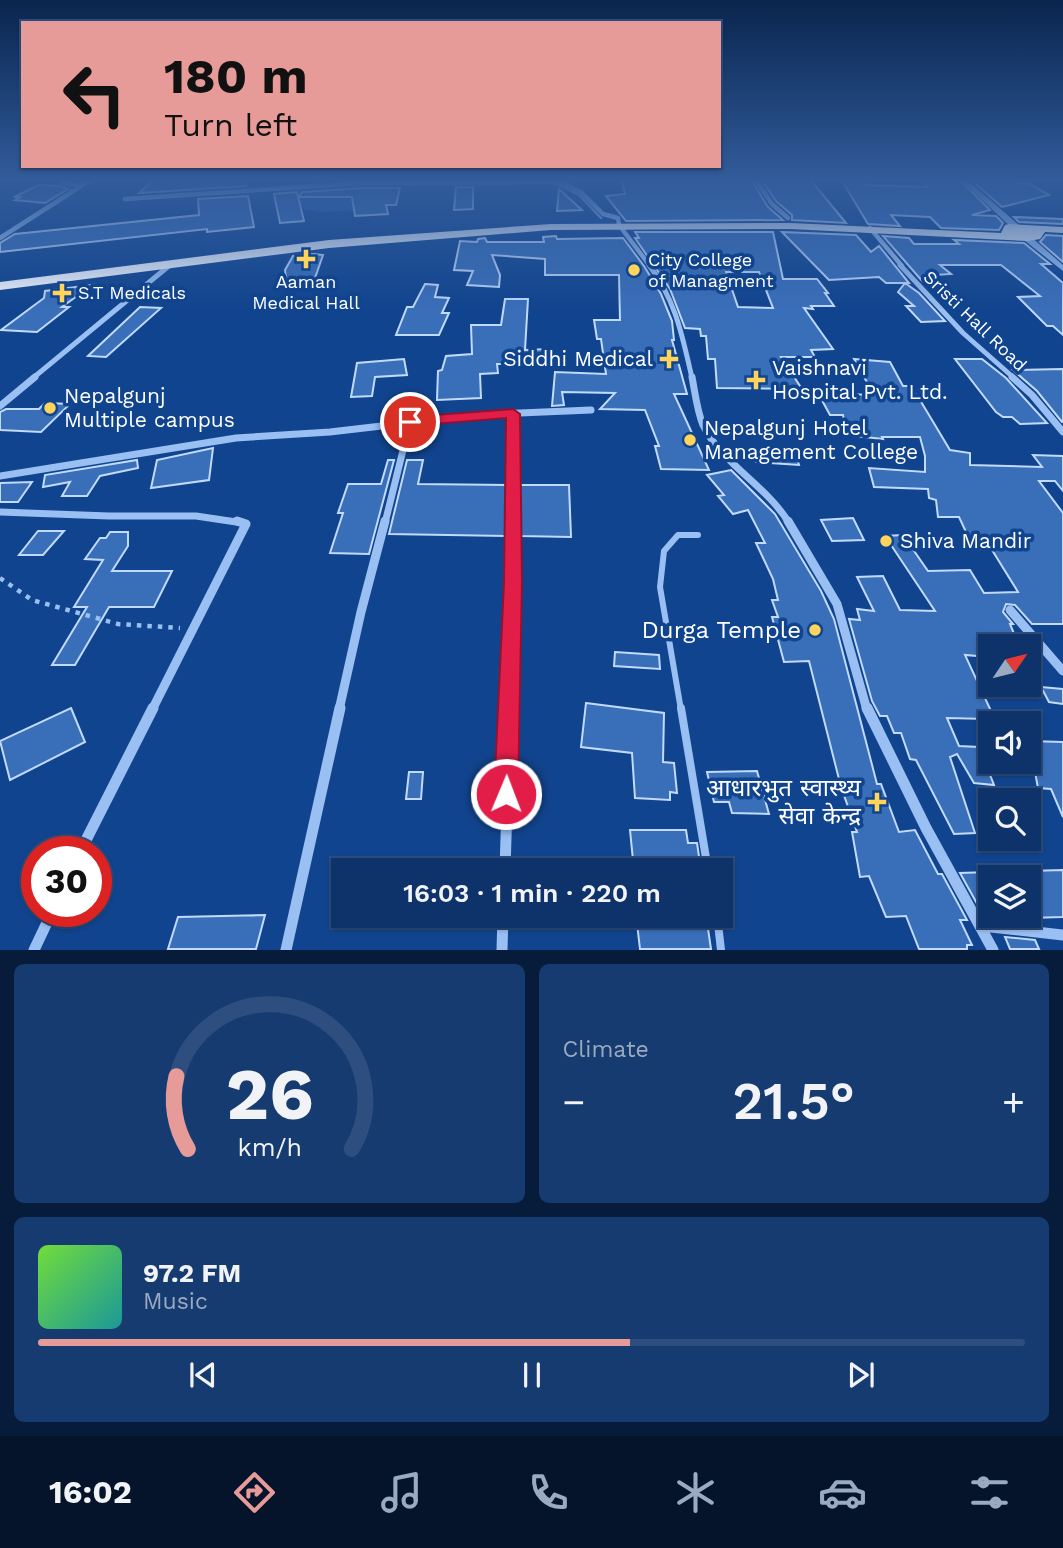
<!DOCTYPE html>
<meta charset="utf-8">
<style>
:root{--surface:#0d336a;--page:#163b70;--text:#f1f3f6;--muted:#9aaac1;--line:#2d4e7e;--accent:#e69b98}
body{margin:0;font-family:"Work Sans","Noto Sans Devanagari",sans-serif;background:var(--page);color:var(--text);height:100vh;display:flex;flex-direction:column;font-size:26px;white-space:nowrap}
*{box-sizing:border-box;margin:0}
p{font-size:23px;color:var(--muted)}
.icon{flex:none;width:38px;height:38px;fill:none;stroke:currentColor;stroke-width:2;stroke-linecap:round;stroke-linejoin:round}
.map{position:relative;height:950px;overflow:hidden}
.details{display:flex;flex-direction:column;gap:14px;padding:14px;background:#071c3a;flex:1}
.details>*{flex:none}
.banner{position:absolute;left:21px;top:21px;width:700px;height:147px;border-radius:0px;box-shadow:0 2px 5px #0004,0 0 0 2px var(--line);background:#e69b98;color:#111;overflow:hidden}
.needle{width:46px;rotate:55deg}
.tools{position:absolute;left:978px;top:634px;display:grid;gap:14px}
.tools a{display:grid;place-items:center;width:63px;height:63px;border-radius:0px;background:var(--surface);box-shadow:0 2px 5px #0004,0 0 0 2px var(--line);font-size:35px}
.speed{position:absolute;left:21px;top:836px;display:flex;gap:14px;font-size:35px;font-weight:700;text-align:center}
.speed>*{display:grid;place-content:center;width:91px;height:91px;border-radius:50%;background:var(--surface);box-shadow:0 2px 5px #0004,0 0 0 2px var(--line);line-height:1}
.speed .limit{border:10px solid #d22;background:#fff;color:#111}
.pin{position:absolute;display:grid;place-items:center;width:60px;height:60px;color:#fff;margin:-30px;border:4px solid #fff;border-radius:50%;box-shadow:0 2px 7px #0007}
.me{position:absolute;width:77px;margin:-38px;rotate:1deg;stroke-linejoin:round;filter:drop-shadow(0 0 5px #0008)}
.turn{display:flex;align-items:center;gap:24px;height:147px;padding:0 28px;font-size:32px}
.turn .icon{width:91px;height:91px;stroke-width:2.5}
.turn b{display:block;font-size:49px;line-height:60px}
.big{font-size:52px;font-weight:600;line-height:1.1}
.details .widget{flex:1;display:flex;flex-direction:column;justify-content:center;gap:10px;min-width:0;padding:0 24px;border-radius:10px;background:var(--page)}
.details .dial{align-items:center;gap:0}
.dial svg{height:182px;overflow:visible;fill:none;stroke:var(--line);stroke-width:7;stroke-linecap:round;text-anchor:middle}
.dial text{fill:var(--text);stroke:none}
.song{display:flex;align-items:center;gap:21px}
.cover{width:84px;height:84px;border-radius:10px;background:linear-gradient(135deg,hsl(100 70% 55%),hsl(180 70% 35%))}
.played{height:7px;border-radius:4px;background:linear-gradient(90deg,var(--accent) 60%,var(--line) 60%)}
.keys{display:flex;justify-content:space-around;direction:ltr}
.heat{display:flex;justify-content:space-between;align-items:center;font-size:38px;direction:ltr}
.details .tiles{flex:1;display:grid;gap:14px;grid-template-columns:1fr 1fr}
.widget:last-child{grid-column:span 2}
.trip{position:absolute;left:331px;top:858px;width:402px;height:70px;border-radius:0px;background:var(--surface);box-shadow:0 2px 5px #0004,0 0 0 2px var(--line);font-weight:600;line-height:70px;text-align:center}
.tabs{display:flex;height:112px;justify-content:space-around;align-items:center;background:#05142a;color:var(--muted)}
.tabs .icon{width:49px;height:49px}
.tabs .selected{color:var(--accent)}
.tabs b{font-size:32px;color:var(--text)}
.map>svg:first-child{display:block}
</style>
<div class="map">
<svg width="1063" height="950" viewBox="0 0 1063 950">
<rect width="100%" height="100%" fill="#11448e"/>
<path fill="#225dae" d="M327,197l40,2 20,7 -8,3 -58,3 -47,-8 25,-6z"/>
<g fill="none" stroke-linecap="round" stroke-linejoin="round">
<path stroke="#8bb9f6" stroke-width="2.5" d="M546,179l33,16 22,23"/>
</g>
<path fill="#396eb8" stroke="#c1dafd" stroke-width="2" fill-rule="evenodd" d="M156,178h92l-2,8 -107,7z
M663,178h87l18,29 15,13 -157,1 -20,-25 19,-2 -3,-12h32l-1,-3z
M760,178h49l37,45 -54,-3v-5l-16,-14z
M861,178l4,7 62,2 -6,-9h37l32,32 -18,5 24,1 7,7 -4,7 -58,-2 -11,-11 -39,-2 9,11 -32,-2 -27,-45z
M969,178h34l10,6 15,-1 21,12 -47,12z
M39,185l21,1 8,3 -23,14 -30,-3 5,-3h-6z
M456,187h17v22l-19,1z
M363,188h37l-4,17h-10l2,9 -33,2 -3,-19h-53l3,-5z
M559,189l23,21 -25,1z
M297,192l7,29 -24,2 -6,-29z
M248,196l6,31 -47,5v-3l-207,23v-9l15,-9 184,-19 -1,-16z
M1014,217l49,2v5l-44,-2z
M635,232h138l10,47h34l11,14h-3l9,13h-23l2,3 -9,-1 29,41 -22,1 4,7h-34l21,32 -85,-1 -2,-29h-7l-2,-23h-5l-1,-7 -15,-1 -15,-39 -35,-51h4zM726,272h33l14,36 -35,-1z
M782,232l74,3 15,17 8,-6 30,37h-23l-7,-6 -50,3z
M1046,235l17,1v26l-23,-20z
M556,236l1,3 66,-1 21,28 17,28 11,27 2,19h-2l15,54h-13l35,76 -48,-1 -6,-23h4l-14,-36 -45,-1 15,-16 -53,-1 2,13 -12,1 3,-34 51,2 -5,-35h-4l-3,-19h26l-1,-45h-74v-16l-53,-4 8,20 -1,12 -32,-2 6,-14 -19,-1 6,-29 17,1 1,-3 7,-1 2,4h57l-1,-5z
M883,236l26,2 5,6h45l-5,-4 70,3 26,21h-9l22,19v52l-10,-9h-6l-29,-29 22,-1 -39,-31h-61l11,9 -17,1 8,7h-19z
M314,254l9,1 -8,23h-29l-1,-8 8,-14z
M905,283l14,10 26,28 -24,1 -15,-16h8l-16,-14z
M425,284l13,1 -3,12 14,1 -7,15h7l-10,22h-43l11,-28h6z
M92,285l-30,22h7l-32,25 -36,-2 43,-32 1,-7z
M505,299h23l-3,51 24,-1 1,15h-53l1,9 -18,1 1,24 -44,2 1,-29 4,-1 4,-14 26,-2 -1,-29h30z
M140,307l21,1 -55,49 -18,-1z
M404,359l3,16 -32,2 -3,19 -21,1 6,-34z
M854,359l36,3 13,24h6l11,14 30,50 20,3v12l72,2 -9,-12 30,1v35l-8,-10h-16l24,32v111h-31l-17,-19 -9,-1 -3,8 10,12h-3l9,22h-35l6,11 -25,-2 26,56h-7l4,8 -41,-1 12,28 20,1 15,38 -20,-2 -17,-29 -7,3 25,76 -21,1 -38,-74 -6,-1 -9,-26h-7l-7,-17h-7l-8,-15 -23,-82 11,1 -3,-11 17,2 -17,-34 26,-1 17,34 35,1 -50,-75 18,-1 25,36 42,-1 14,23 34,-1 -26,-42 -18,-1 -15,-32h-21l-2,-17 -7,-2 -1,-9 -54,-2 -5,-19 56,4v-16l-5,-19h-38l1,2 -36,-4 -4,-20h-13l-12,-22 56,2z
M955,359h27l24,19 41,45 -27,1 -8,-7h-9l-7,-5z
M1063,369v53h-1l-25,-31 -24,-21z
M45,403l25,1 -29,28 -41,-2v-18l6,-3h33z
M213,448l-4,32 -58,8 6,-28z
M754,448l41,3 4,14 -43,-3z
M137,460l1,8 -38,8 -13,20h-25l8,-14 -27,5 2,-12z
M388,460h6l-25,94 -39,-1 13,-40h-5l10,-29h33z
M407,460h16l-5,24 89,1 -1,51 -117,-2z
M731,470l44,44 46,77 13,28 43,165h4l18,48 16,-2 23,44h4l25,46h-7l12,25h-5v4h-48l-13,-33 -20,1 -17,-41 -9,1 -8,-45h5l-16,-45 -32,-126 -25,1 -12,-45h6l-6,-17h6l-5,-21 -17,-36h9l-17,-33 -15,4 -15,-18 6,-1 -17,-20z
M32,482l-14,20h-18v-19z
M519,485h50l2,52 -51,-1z
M853,518l11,22 -32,1 -11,-21z
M38,531h26l-21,24h-24z
M110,532h18v14l-16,25h60l-18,36h-45l-34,58h-23l35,-58h-13l29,-47 -18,-1 15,-21h6z
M615,652l44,3 1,14 -46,-3z
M1041,687l22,2v15l-14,-2z
M586,703l78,10 -1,49 11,1 3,30 -7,-1v8l-35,-2 -3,-45 -51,-6z
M71,708l14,34 -75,38 -10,-39z
M1029,741l34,1v75l-12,-28 -13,-1 -3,-16 -6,-6z
M757,771l12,43 -37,-1 -3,-11h-15l-7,-30z
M409,772h14l-2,27h-15z
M630,830h56l2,13h9l4,27h-67z
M1063,870v47l-34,1v-47z
M990,872v47l-5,-1 -25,-45z
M265,915l-9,34h-88l10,-32z
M636,915h70l5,34h-71z
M1005,937l30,3 4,9h-29z"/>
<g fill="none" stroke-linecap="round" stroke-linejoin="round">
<path stroke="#9abff2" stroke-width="2" stroke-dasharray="2 2.5" stroke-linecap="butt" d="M925,183l29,1"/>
<path stroke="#9abff2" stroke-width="4.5" stroke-dasharray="4.5 6" stroke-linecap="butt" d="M0,578l32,22 86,24 62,4"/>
<path stroke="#9abff2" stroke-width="6" d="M681,710l-21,-123 4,-36 14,-16h20"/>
<path stroke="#9abff2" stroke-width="8" d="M681,708l27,162
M717,915l4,35"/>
<path stroke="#9abff2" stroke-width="4.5" d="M60,179l6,5 15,1
M554,179l27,13 22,22 15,4 1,7 31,41
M755,179l17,25 16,14
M125,199l238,-16 194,-1
M870,228l32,38
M0,238l92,-59
M168,266l4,-3"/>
<path stroke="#9abff2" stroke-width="5" d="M649,265c27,36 33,70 43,113
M900,265l63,68 51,45
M33,378l137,-113"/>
<path stroke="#9abff2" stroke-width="7" d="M692,377c3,15 5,34 11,48 18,38 64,61 86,98
M1012,377l20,18 31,37
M0,406l35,-29
M513,414v109
M0,476l236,-38 94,-6 146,-17 115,-5
M0,512l109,4h87l47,7
M385,523l25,-101"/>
<path stroke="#9abff2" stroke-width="9" d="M788,521l49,83 30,106
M1010,610l53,61
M152,710l94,-186 -9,-3
M339,710l22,-98 24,-91
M509,710l4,-189"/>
<path stroke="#9abff2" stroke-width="11" d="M867,708l59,120 67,122
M80,852l73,-144
M505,870l5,-162
M982,926l81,9
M34,950l18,-38
M286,950l54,-242
M502,950l1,-35"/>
<path fill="#9abff2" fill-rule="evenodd" d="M960,179h6l53,46v4h-6z
M1024,236h6l33,29v6l-39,-31z"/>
<path fill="#f2f6ff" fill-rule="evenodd" d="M791,223l210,10 4,-8 4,-1 54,3v6l-18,-1 -5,7 -12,2 -237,-12 -240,1 -222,18 -329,42v-8l329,-42 222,-16z"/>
</g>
<linearGradient id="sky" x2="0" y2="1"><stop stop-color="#09254e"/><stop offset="0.58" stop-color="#325c9b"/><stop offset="1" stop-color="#325c9b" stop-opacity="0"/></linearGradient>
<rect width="1063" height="311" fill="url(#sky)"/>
<path fill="#e11d48" stroke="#92132f" stroke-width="2" d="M513,409l7,5 2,168 -4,212 -3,7 -9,4 -8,-4 -4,-7 10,-212 2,-164 -96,8 -7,-4 7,-5z"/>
<g fill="#ffd45b" stroke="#11448e" stroke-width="2.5">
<path d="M302.5 248.5h7v7h7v7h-7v7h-7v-7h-7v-7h7z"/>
<circle cx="634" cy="270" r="7"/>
<path d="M58.5 282.5h7v7h7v7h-7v7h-7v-7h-7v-7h7z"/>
<path d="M665.5 348.5h7v7h7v7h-7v7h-7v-7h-7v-7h7z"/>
<path d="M752.5 369.5h7v7h7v7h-7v7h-7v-7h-7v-7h7z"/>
<circle cx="50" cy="408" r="7"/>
<circle cx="690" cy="440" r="7"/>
<circle cx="886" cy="541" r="7"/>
<circle cx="815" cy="630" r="7"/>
<path d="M873.5 791.5h7v7h7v7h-7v7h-7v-7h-7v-7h7z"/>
</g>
<g text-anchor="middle" stroke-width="7" stroke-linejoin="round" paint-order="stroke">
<g font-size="18" fill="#fff" stroke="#11448e" text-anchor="start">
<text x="648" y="266">City College<tspan x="648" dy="21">of Managment</tspan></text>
<text x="306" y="288" text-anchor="middle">Aaman<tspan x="306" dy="21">Medical Hall</tspan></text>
<text x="78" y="299">S.T Medicals</text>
</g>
<g font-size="18" fill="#fff" stroke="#11448e">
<text transform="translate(975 321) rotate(44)" y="6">Sristi Hall Road</text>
</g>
<g font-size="21" fill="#fff" stroke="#11448e" text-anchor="start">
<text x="653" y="366" text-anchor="end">Siddhi Medical</text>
<text x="772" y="375">Vaishnavi<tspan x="772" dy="24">Hospital Pvt. Ltd.</tspan></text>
<text x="64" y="403">Nepalgunj<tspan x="64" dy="24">Multiple campus</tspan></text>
<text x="704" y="435">Nepalgunj Hotel<tspan x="704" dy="24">Management College</tspan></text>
<text x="900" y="548">Shiva Mandir</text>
</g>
<g font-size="24" fill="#fff" stroke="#11448e" text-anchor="end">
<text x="801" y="638">Durga Temple</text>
<text x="861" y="796">आधारभुत स्वास्थ्य<tspan x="861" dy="28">सेवा केन्द्र</tspan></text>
</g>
</g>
</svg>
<div class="tools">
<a><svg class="needle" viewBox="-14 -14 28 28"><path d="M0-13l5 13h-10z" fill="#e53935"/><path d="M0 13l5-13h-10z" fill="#9aaac1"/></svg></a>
<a><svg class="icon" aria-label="sound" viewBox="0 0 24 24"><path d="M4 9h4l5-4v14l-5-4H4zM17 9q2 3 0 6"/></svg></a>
<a><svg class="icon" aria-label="search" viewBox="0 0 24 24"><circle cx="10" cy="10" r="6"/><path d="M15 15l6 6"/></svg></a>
<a><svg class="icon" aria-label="layers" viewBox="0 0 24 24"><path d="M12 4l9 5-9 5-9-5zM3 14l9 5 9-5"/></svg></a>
</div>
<div class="speed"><div class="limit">30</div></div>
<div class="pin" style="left:410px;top:422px;background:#d93025"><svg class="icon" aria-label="arrive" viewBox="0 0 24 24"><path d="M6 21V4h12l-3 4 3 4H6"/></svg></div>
<svg class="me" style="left:506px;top:794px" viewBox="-20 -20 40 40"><circle r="17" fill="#e11d48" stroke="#fff" stroke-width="3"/><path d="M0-11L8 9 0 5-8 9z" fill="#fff"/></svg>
<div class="trip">16:03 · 1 min · 220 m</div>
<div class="banner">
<div class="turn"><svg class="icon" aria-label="left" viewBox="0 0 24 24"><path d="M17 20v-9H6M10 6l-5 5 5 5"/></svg><div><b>180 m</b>Turn left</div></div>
</div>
</div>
<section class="details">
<div class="tiles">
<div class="widget dial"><svg viewBox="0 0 100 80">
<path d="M14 69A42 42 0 1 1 86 69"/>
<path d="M14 69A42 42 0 0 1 9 37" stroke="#e69b98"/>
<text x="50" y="56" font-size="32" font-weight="700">26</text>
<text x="50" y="72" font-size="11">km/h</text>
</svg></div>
<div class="widget"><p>Climate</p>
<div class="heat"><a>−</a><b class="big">21.5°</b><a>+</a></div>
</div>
<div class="widget">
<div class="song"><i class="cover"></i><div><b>97.2 FM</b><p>Music</p></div></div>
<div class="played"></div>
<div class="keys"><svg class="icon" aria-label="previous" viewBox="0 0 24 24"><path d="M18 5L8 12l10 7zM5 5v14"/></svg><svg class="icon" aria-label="pause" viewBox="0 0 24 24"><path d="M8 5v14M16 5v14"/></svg><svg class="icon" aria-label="next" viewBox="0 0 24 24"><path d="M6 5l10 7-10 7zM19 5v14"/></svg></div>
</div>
</div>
</section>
<nav class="tabs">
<b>16:02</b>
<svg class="icon selected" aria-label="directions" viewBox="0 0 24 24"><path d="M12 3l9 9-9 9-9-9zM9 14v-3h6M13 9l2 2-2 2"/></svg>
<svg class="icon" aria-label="music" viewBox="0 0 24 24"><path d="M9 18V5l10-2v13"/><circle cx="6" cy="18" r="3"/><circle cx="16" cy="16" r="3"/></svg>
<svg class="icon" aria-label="phone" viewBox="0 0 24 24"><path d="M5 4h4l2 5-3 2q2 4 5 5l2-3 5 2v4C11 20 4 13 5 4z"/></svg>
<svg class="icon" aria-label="climate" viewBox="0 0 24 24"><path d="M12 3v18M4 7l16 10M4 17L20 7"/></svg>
<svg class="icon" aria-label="car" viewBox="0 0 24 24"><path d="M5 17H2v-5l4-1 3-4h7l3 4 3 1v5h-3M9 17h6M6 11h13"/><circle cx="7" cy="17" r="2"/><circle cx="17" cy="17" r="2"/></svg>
<svg class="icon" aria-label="filters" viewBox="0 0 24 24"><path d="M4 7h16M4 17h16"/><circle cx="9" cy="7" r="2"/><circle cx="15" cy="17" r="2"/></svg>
</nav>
